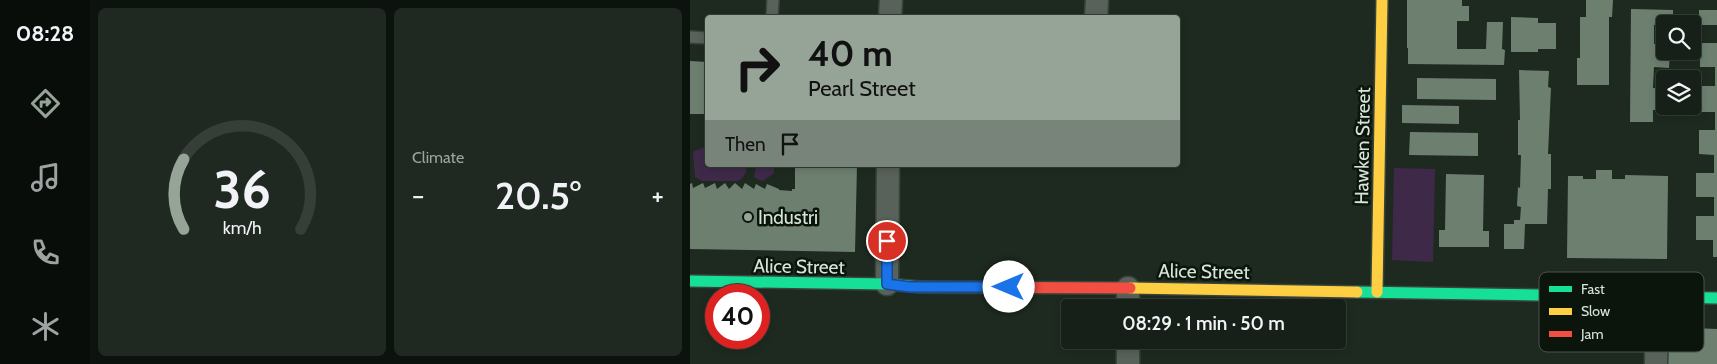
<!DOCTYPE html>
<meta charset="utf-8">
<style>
:root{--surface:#162018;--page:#1f2821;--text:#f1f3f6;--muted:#9ea3a2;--line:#353e37;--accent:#96a498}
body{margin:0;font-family:Cabin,sans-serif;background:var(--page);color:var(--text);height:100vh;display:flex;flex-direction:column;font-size:19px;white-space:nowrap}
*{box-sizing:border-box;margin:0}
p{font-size:16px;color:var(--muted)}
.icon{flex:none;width:28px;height:28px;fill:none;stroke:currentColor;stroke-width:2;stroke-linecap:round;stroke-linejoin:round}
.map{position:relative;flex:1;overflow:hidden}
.sheet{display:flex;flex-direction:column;gap:8px;padding:8px;background:#0c120d;width:600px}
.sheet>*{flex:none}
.banner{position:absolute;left:15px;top:15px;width:475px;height:152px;border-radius:5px;box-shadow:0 2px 8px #0003,0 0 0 1px var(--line);background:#96a498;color:#111;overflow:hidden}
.fabs{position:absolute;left:966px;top:15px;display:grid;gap:10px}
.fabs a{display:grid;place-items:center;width:45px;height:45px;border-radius:5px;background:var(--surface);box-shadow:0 2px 8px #0003,0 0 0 1px var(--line);font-size:25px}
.speed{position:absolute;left:15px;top:284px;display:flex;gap:10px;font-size:25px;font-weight:700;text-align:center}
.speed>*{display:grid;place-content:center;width:65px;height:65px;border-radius:50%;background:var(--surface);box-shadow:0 2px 8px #0003,0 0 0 1px var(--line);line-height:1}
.speed .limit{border:8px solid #d22;background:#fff;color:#111}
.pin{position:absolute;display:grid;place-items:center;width:42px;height:42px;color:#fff;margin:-21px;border:2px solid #fff;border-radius:50%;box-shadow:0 1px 5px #0007}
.me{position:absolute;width:55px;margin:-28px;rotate:270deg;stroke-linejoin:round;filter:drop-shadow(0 0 4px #0008)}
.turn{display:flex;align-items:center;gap:18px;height:105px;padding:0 20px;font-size:22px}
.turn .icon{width:65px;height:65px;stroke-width:2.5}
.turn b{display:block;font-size:35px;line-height:42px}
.then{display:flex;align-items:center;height:48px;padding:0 20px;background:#0003;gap:10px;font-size:19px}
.big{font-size:38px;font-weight:600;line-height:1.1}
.sheet .card{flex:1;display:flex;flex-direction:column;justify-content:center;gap:8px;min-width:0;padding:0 18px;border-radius:8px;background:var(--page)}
.sheet .dial{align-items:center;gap:0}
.dial svg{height:130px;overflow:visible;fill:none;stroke:var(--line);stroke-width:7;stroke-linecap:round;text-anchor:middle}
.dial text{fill:var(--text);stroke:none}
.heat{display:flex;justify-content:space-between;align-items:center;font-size:28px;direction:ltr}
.sheet .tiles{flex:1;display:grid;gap:8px;grid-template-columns:repeat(2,1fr)}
.trip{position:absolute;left:371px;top:299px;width:285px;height:50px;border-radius:5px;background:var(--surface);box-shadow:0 2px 8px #0003,0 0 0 1px var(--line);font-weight:600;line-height:50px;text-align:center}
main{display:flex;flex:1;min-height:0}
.menu{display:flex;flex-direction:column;width:90px;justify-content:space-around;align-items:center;background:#090d0a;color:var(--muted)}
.menu .icon{width:35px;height:35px}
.menu .on{color:var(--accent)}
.menu b{font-size:22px;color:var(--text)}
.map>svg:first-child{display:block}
</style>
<main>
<nav class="menu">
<b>08:28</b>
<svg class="icon on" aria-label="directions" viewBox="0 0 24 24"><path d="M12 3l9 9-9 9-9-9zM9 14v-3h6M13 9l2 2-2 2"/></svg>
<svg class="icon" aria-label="music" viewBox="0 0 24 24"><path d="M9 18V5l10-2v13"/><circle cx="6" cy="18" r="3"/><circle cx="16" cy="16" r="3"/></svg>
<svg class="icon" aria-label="phone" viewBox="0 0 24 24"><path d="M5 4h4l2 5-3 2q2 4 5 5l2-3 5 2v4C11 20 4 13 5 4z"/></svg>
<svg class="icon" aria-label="climate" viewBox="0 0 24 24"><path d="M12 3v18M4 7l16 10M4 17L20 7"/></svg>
</nav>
<section class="sheet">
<div class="tiles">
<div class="card dial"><svg viewBox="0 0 100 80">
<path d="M14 69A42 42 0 1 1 86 69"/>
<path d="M14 69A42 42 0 0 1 14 26" stroke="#96a498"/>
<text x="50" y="56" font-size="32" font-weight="700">36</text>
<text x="50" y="72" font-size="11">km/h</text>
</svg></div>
<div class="card"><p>Climate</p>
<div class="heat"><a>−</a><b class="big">20.5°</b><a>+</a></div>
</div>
</div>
</section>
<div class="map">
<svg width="1027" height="364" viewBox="0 0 1027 364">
<rect width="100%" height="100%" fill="#1e2a20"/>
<path fill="#3e2949" d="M17,146l1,19h39c-1,8 -2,12 -9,16h-36l-7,-4 -2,-24 2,-2z
M66,165h18v8l-11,8 -6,-2 -3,-2z
M704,168l41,1 -2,93 -41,-2z"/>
<path fill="#6d8070" d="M717,0h55v6h7v15h-12v28h29l1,-27h16l-1,27 3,1 -1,15 -96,-1v-16h-1z
M896,0h27l-1,17h-3v68h-32v-27h3v-41h6z
M941,9l42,1v14l-19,1v19h11v7h5l-1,17 -15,-1 -1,21h12v18h4v4h-16v12h-23z
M1009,10h18v15h-18z
M821,17l27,1v5h18v26h-18v3h-27z
M1010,43h17v214h-4v-17h-17v-24h18v-19h-18v-24h18v-18l-15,-1v-24h16v-18h-19l1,-26h18v-19h-15z
M0,61l18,1v52h-18z
M829,70l30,1 -1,16 3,1 -3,66h3v35h-3l-1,35h-22l-1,25h-20v-25h10v-4h6l1,-13 -4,-1 1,-19 2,1 1,-33h-3v-35h2z
M727,78l79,1v21l-79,-1z
M712,105l57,1v18l-57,-1z
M720,132l68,1v23l-69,-1z
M105,165h62l-2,87 -165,-3v-65l2,-1 1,5 10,-5 2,5 10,-5 2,6 8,-6 4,6 6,-6 7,6 3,-6 9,6 2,-5 9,5 2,-5 12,5v1l13,1v-2h3z
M906,170h16v9h13v-4l43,1 -1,83 -100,-1 1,-82h15v3h13z
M756,174l38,1 -1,56h6v16h-50v-17h6z
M979,327l48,2v35h-49z"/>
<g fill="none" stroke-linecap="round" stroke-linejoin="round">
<g stroke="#39443b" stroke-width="14">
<path id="lane" d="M82,18l1,-18
M0,37l18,1"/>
</g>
<g stroke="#39443b" stroke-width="25">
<path id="street" d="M200,18l1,-18
M406,18l1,-18
M197,284l1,-119
M438,288v20
M438,364v-24
M966,364l1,-67"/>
</g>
<g stroke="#39443b" stroke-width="14">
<path id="fast" d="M0,281l197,3 33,3
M667,292l360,6"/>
</g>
<g stroke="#39443b" stroke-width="14">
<path id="slow" d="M440,288l227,4
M687,292l5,-292"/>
</g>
<g stroke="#39443b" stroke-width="14">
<path id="jam" d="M230,287l210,1"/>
</g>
<use href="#lane" stroke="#59625a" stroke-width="11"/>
<use href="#street" stroke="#59625a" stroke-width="22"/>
<use href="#fast" stroke="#16e098" stroke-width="11"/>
<use href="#slow" stroke="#ffcf43" stroke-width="11"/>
<use href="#jam" stroke="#f24e42" stroke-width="11"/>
</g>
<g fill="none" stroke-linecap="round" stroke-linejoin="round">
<g stroke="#114b97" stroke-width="12">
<path id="route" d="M197,241v43l23,3h99"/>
</g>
<use href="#route" stroke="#1a73e8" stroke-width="9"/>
</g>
<circle fill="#96a498" stroke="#0b150c" stroke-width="2" cx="58" cy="217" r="5"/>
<g text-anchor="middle" stroke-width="5" stroke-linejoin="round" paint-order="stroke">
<g font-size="19" fill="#d7e5d9" stroke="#0b150c">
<text transform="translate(672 146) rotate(-89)" y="7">Hawken Street</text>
<text transform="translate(109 266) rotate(1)" y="7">Alice Street</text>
<text transform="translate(514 271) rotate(1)" y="7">Alice Street</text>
</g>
<g font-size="19" fill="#d7e5d9" stroke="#0b150c" text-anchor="start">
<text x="68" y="224">Industri</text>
</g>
</g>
<rect x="849" y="272" width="165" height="80" rx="8" fill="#0b150c" stroke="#48534a" stroke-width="1"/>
<rect x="859" y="286" width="23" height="6" fill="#16e098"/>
<rect x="859" y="308" width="23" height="7" fill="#ffcf43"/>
<rect x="859" y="331" width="23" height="6" fill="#f24e42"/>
<g font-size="14" fill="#d7e5d9">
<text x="891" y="294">Fast</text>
<text x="891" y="316">Slow</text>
<text x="891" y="339">Jam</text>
</g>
</svg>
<div class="fabs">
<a><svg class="icon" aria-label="search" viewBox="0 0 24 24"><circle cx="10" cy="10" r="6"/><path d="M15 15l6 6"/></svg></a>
<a><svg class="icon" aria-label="layers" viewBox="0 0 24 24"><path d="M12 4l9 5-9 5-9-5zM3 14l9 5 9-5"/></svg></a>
</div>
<div class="speed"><div class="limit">40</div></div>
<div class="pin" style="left:197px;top:241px;background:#d93025"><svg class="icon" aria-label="arrive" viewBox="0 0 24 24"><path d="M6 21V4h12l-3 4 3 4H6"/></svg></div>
<svg class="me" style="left:319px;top:287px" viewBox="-20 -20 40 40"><circle r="19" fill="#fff"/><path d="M0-13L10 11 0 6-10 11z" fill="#1a73e8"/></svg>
<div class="trip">08:29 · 1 min · 50 m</div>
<div class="banner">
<div class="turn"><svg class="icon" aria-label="right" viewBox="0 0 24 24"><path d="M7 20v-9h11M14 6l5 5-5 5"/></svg><div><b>40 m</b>Pearl Street</div></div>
<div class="then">Then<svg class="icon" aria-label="arrive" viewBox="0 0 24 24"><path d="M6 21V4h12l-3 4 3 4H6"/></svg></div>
</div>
</div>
</main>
